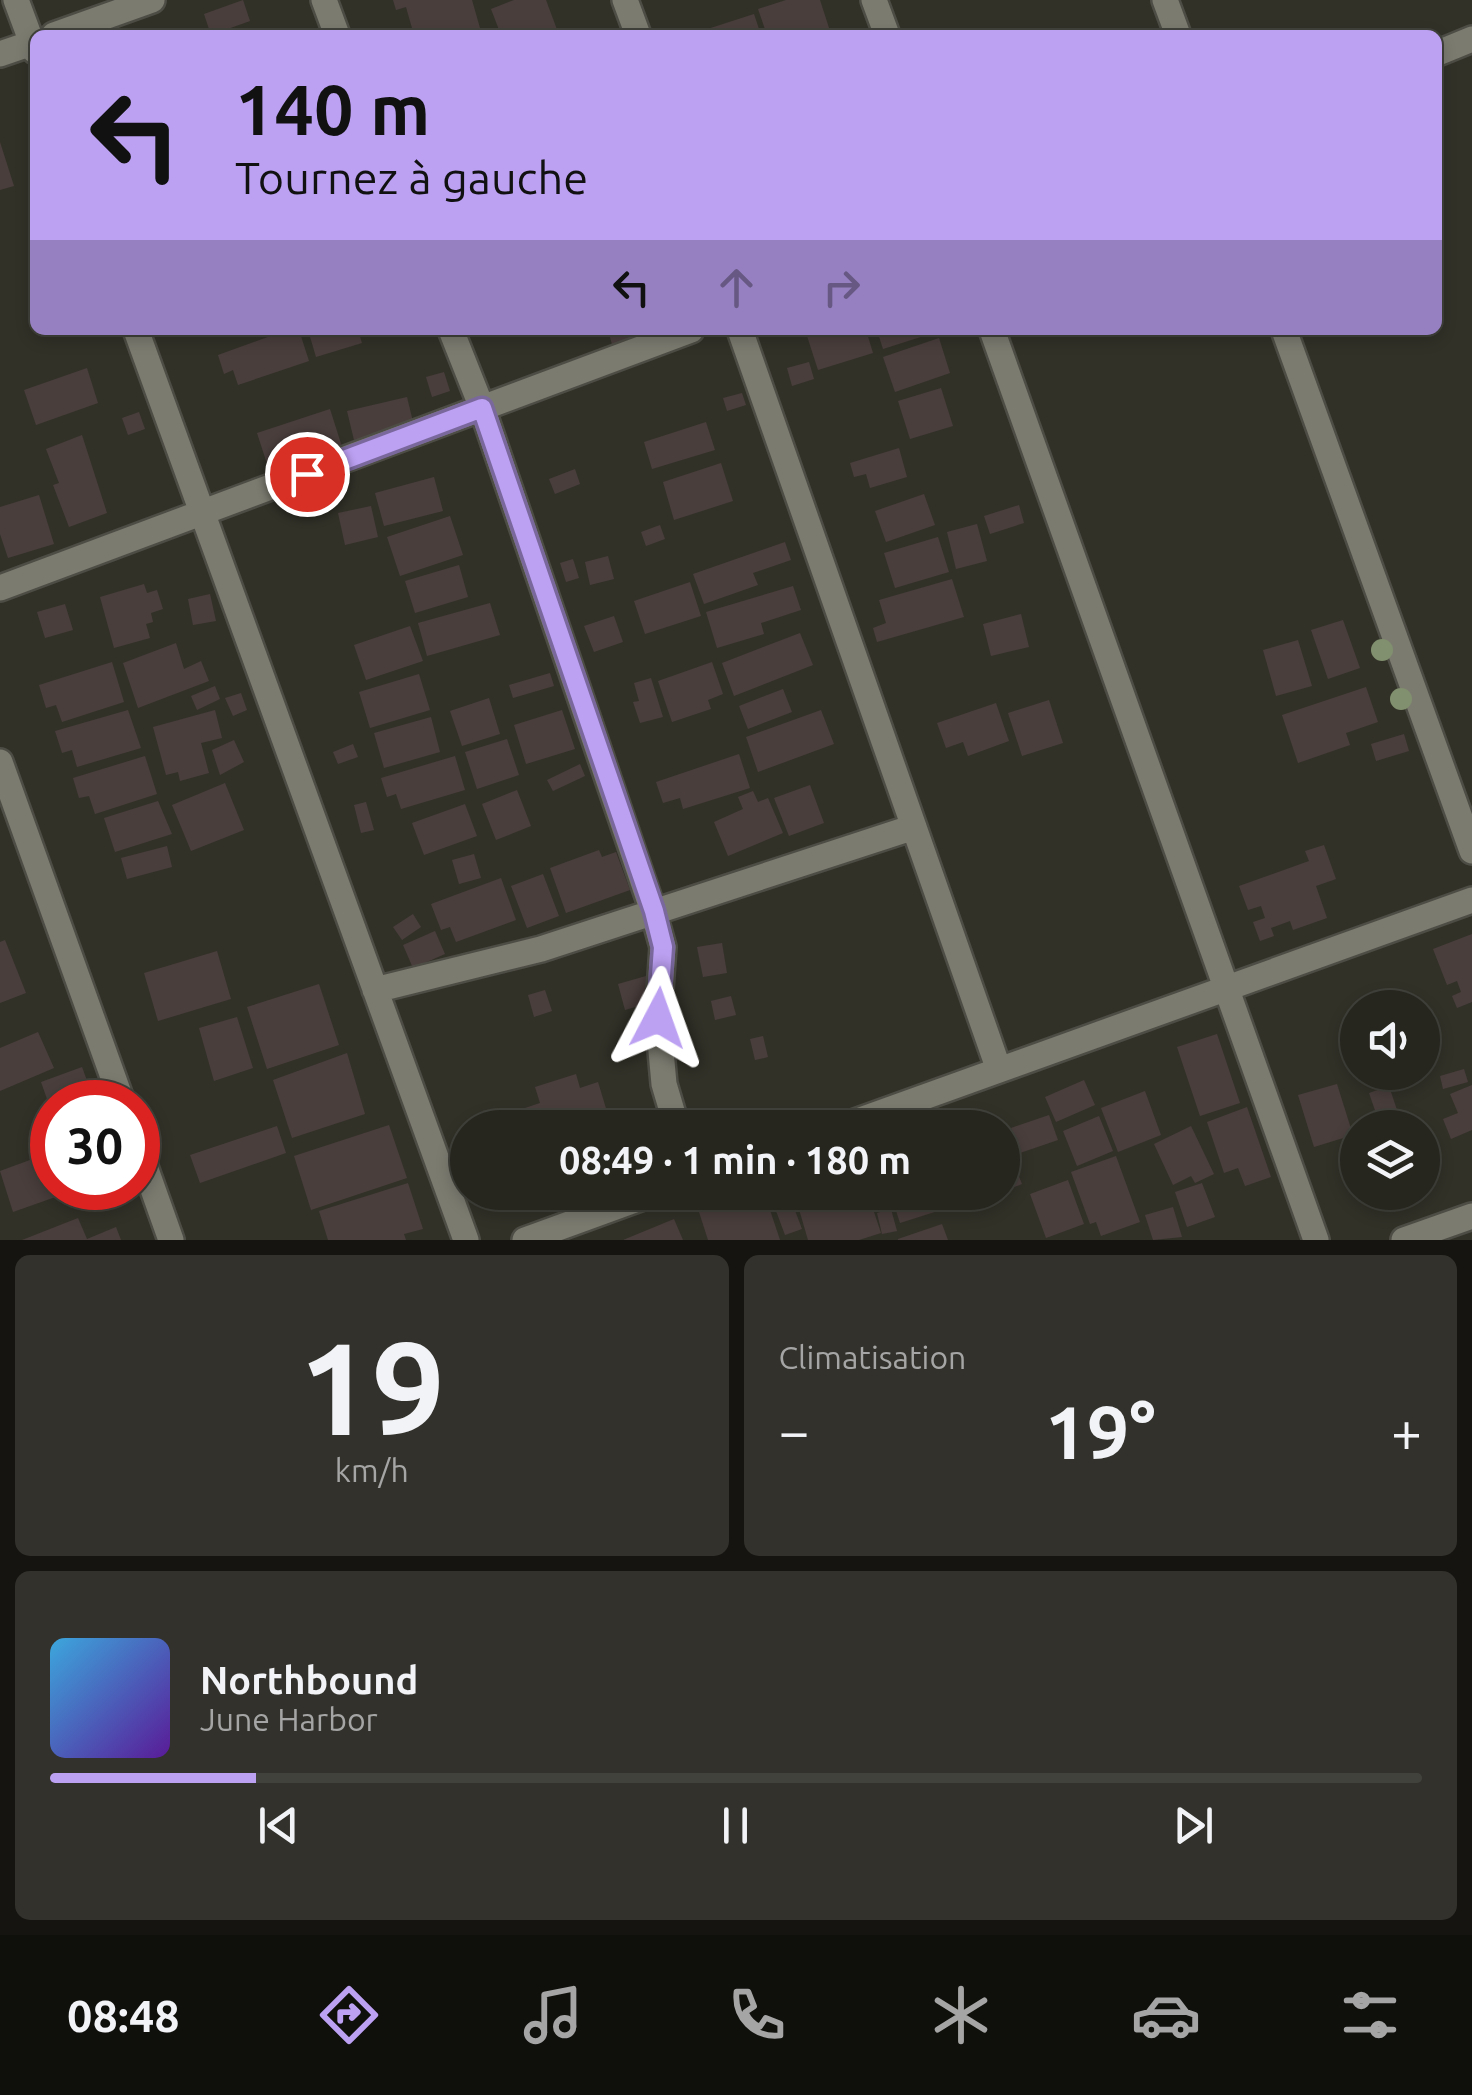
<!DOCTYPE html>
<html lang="fr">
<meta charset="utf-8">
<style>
:root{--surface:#26251e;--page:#32312b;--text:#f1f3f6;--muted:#a4a5a4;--line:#42423c;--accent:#bca0f2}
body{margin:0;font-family:Ubuntu,sans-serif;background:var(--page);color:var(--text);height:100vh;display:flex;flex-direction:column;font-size:38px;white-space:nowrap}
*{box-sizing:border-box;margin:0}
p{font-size:32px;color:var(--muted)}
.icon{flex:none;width:55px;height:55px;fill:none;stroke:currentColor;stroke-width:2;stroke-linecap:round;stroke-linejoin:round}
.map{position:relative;height:1240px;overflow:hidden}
.panel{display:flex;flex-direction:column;gap:15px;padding:15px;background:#151410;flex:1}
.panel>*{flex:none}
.banner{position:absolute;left:30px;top:30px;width:1412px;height:305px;border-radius:15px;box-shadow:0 5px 15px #0003,0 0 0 2px var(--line);background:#bca0f2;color:#111;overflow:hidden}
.fabs{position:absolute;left:1340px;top:990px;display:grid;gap:20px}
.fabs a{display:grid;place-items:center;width:100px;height:100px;border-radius:50%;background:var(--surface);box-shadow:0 5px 15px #0003,0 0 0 2px var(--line);font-size:50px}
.speed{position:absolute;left:30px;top:1080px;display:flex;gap:20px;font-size:50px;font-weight:700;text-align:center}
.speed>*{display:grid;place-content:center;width:130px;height:130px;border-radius:50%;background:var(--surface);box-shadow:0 5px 15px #0003,0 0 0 2px var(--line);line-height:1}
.speed .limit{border:15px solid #d22;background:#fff;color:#111}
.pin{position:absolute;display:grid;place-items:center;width:85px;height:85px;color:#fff;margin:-42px;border:5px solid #fff;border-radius:50%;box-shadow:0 2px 10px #0007}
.me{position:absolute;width:110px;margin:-55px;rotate:4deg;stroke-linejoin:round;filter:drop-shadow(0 0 8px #0008)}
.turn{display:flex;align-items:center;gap:35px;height:210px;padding:0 40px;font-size:45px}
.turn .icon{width:130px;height:130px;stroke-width:2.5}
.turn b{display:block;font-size:70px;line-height:85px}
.lanes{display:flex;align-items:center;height:95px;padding:0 40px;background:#0003;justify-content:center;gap:50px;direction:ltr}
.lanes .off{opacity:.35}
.big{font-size:75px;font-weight:700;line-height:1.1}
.panel .card{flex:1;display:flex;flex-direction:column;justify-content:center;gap:15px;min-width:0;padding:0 35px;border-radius:15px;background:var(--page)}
.panel .dial{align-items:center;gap:0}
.dial b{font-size:130px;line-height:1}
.song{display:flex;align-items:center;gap:30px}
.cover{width:120px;height:120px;border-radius:15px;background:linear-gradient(135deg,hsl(200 70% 55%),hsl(270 70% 35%))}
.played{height:10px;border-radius:5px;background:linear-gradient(90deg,var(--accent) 15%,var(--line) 15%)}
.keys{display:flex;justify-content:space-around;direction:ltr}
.heat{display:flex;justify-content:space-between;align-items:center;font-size:55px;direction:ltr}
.panel .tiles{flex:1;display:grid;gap:15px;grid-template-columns:1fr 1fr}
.card:last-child{grid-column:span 2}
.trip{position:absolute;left:450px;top:1110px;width:570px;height:100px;border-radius:50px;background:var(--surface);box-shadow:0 5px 15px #0003,0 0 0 2px var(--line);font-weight:700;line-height:100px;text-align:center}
.tabs{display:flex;height:160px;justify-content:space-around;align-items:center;background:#0f0f0c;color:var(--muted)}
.tabs .icon{width:70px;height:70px}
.tabs .current{color:var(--accent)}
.tabs b{font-size:45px;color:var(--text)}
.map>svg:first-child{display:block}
</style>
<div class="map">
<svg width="1472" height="1240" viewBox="0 0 1472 1240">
<rect width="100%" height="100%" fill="#323128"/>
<path fill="#493e3c" d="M243,0l7,21 -39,14 -7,-21z
M393,0h79l10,35h-68l-8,-28 -10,3z
M514,0h32l13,35h-58l-10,-26z
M786,0h34l10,31 -13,4h-50l-9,-26z
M754,14l7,21h-69v-1z
M0,142l14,44 -14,4z
M287,330h12l10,31 -71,24 -5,-15 -9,4 -6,-19z
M308,330h50l4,13 -46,14z
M608,330h66l-61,18z
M828,330h38l7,23 -55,17 -11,-34z
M877,330h48l2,5 -44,14z
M939,338l11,35 -55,19 -12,-35z
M809,362l5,17 -22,7 -5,-18z
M87,368l11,35 -62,22 -12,-35z
M444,372l6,19 -18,6 -6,-20z
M941,388l12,38 -43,13 -12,-38z
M742,393l4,12 -19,6 -4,-13z
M407,397l7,29 -60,14 -7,-29z
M330,409l13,41 -73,23 -13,-40z
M139,412l6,17 -17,6 -6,-17z
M706,422l9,28 -63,19 -8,-27z
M82,435l25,78 -38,14 -16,-42 6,-2 -13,-34z
M899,448l8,29 -37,11 -4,-14 -12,3 -4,-14z
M721,463l12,38 -59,19 -11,-38z
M575,469l5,15 -25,10 -6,-15z
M434,477l9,34 -59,15 -9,-33z
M924,494l11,31 -49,17 -11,-31z
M39,495l15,49 -46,14 -8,-24v-27z
M1019,505l5,18 -34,11 -6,-18z
M371,506l7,31 -33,8 -7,-32z
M450,516l13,39 -63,21 -13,-39z
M977,524l10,37 -31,8 -9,-37z
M660,525l5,14 -19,7 -5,-14z
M938,537l11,35 -54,16 -11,-35z
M785,542l6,18 -38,13 5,12 -54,19 -11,-30z
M608,556l6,23 -24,6 -5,-23z
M573,559l6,19 -13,4 -6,-19z
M459,565l9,32 -53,16 -10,-32z
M952,579l12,38 -87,25 -4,-14 13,-5 -7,-23z
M690,582l11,34 -56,18 -11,-33z
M144,584l3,9 10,-3 6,19 -12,4 2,9 -7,2 4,14 -36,10 -14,-51z
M793,586l8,24 -40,13 3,11 -47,14 -11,-36z
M210,594l6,27 -23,4 -5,-26z
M490,603l10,32 -73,21 -9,-33z
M65,604l8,26 -28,8 -8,-26z
M1021,614l8,33 -38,9 -8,-32z
M614,616l9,26 -29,10 -10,-26z
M1343,620l17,48 -32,11 -17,-49z
M410,626l13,35 -57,19 -12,-35z
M800,633l13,32 -79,31 -12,-33z
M1298,640l14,46 -36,10 -13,-46z
M176,643l8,26 17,-8 8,20 -71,27 -15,-45z
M112,662l12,40 -62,20 -6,-17 -10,3 -7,-23z
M712,662l11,32 -15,6 3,9 -39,13 -14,-41z
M550,673l4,13 -41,12 -4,-13z
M419,674l11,36 -60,18 -11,-36z
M651,678l12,39 -23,6 -7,-21 6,-1 -5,-18z
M215,686l5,13 -23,11 -6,-14z
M1366,687l12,35 -32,11 4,12 -52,18 -16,-48z
M783,689l9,23 -44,17 -9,-23z
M241,693l6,17 -14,6 -8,-18z
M489,698l11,36 -38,12 -12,-35z
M1049,700l14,43 -41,13 -14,-43z
M996,703l13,38 -41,15 -5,-14 -17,6 -9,-25z
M128,710l13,38 -64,19 -5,-17 -10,3 -7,-22z
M215,710l7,28 -21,5 8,30 -29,8 -2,-9 -12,3 -13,-48z
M562,710l13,39 -49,15 -12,-39z
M821,710l13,34 -76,28 -12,-35z
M431,717l9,35 -56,16 -10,-35z
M1404,734l5,17 -33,10 -5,-17z
M507,739l12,36 -42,14 -12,-37z
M234,740l10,22 -24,13 -8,-25z
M353,744l5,13 -20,7 -5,-12z
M739,754l11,34 -67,21 -3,-11 -17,5 -7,-21z
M145,756l12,38 -62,20 -6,-18 -10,2 -6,-20z
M455,756l10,34 -64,19 -5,-15 -9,3 -6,-19z
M580,764l5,12 -32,15 -6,-11z
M225,783l19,47 -53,21 -19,-46z
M810,785l14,38 -35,13 -15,-38z
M517,790l14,36 -35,14 -14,-36z
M753,791l5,11 10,-4 15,35 -55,23 -14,-34 29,-13 -5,-12z
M158,801l14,33 -57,18 -11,-34z
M366,802l8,28 -13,3 -7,-28z
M465,804l12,32 -53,19 -12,-32z
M1324,845l12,34 -20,7 11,32 -34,12 -3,-9 -19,7 3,8 -14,5 -7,-19 12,-4 -4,-12 -13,4 -9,-24 70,-25 -4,-10z
M167,846l5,21 -45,12 -6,-21z
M599,850l3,7 14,-5 14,38 -64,23 -16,-45z
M474,854l7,24 -22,6 -7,-24z
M543,874l16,42 -32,12 -16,-42z
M501,878l15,42 -60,22 -6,-15 -9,3 -10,-26z
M413,914l8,13 -19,13 -9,-13z
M435,931l10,23 -32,14 -10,-23z
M1472,934v68l-15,6 -5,-12 9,-4 -4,-11 -10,4 -14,-36z
M5,940l21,53 -26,10v-61z
M722,943l5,30 -24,4 -6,-30z
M217,951l14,48 -73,22 -14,-48z
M646,976l7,26 -28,8 -7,-26z
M319,984l20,61 -72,24 -20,-62z
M545,990l7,21 -18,6 -6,-22z
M731,996l5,19 -21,5 -4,-19z
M237,1017l16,51 -39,13 -15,-53z
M38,1032l16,36 -54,23v-43z
M1217,1034l23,69 -40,13 -23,-69z
M763,1036l5,21 -13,3 -5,-21z
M347,1053l18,61 -73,24 -19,-58z
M82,1067l13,35h-43v11l-11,-31z
M1464,1069l4,13 -25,7 -3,-13z
M576,1074l4,14 18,-6 14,46h-94l-5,-16 27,-9 -5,-16z
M1084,1080l11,25 -39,17 -11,-25z
M1337,1084l16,51 -39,12 -16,-52z
M1472,1085v45l-21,9 -8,-20 15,-6 -8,-19z
M1389,1086l9,27 -20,6 -9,-26z
M1145,1091l16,44 -43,17 -17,-44z
M1247,1107l24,70 -26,9 -7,-18 -14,5 -17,-51z
M1049,1115l9,25 -38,13 -9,-25z
M1099,1116l14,35 -36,15 -14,-35z
M389,1125l18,53 -96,32 -17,-54z
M277,1126l9,27 -86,30 -10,-28z
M1191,1126l23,48 -19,9 -4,-7 -18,9 -19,-41z
M1006,1144l16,40 -20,8v-46z
M49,1153l3,9v26h10l2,6 -51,18 -13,-41z
M1116,1156l24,66 -39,14 -5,-14 -6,2 -19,-52z
M1068,1180l16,44 -38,14 -16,-44z
M408,1183l15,46 -19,5 2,6h-78l-9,-29z
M1202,1183l13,34 -28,10 -12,-35z
M756,1192h8l16,48h-72l-9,-28z
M769,1192h19l14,37 -17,6z
M794,1192h85l5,17 -10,3 7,21 -22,7h-51z
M890,1192h90l2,5 -82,26z
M1173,1207l9,30 -29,3 -8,-25z
M891,1209l6,22 -15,3 -5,-21z
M78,1218l9,21 29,-12 5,13h-99z
M674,1219l9,21h-60z
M942,1224l6,16h-50v-1z"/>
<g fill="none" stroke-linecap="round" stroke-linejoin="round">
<g stroke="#4e4d45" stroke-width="30">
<path id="minor" d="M16,0l19,51
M324,0l13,35
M625,0l13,35
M874,0l13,35
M1165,0l13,35
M54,35l98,-35
M1438,53l34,-14
M0,54l35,-12
M136,330l330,910
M451,330l31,78 171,503 10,36 -5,71 6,66 13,44
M740,330l259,740
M992,330l324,910
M1284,330l188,521
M0,588l691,-258
M0,762l122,340
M375,990l166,-41 373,-122
M838,1128l634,-228
M138,1147l33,93
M525,1240l132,-48
M1404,1240l68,-24"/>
</g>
<use href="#minor" stroke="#7c7b70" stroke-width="25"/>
</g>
<g fill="#81906e">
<circle cx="1382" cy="650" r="11"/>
<circle cx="1401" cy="699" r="11"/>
</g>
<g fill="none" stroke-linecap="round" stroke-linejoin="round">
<g stroke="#7a689d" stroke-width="25">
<path id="route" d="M307,474l175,-66 172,503 9,36 -5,71"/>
</g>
<use href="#route" stroke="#bca0f2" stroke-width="18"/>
</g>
</svg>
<div class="fabs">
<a><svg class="icon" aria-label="sound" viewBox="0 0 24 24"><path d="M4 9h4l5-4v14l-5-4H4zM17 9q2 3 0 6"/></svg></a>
<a><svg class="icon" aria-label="layers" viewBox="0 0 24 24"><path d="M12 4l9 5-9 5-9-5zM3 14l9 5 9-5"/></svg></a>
</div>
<div class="speed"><div class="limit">30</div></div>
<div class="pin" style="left:307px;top:474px;background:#d93025"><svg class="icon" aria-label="arrive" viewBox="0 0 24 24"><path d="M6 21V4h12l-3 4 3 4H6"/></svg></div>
<svg class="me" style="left:658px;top:1018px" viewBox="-20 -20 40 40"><path d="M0-17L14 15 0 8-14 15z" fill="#bca0f2" stroke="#fff" stroke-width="4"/></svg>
<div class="trip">08:49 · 1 min · 180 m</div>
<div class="banner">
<div class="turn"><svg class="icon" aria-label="left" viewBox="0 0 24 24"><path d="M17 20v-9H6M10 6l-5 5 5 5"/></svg><div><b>140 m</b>Tournez à gauche</div></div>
<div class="lanes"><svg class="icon" aria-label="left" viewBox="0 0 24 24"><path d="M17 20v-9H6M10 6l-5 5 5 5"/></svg><svg class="icon off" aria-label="ahead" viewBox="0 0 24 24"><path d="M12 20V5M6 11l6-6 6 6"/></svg><svg class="icon off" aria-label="right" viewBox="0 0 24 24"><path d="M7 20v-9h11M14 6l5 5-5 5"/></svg></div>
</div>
</div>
<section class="panel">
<div class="tiles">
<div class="card dial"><b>19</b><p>km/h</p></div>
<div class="card"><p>Climatisation</p>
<div class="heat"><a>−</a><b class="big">19°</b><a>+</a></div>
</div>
<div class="card">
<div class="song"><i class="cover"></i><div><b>Northbound</b><p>June Harbor</p></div></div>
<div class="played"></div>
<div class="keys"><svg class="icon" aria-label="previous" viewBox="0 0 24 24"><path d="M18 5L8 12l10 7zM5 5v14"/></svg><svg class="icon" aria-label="pause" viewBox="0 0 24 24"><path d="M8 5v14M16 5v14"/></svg><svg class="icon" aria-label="next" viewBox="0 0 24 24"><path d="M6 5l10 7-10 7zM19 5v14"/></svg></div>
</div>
</div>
</section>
<nav class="tabs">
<b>08:48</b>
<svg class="icon current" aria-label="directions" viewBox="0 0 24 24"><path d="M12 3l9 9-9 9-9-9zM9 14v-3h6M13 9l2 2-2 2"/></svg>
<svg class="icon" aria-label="music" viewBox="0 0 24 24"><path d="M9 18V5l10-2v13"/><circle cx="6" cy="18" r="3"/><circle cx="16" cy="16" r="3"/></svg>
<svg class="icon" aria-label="phone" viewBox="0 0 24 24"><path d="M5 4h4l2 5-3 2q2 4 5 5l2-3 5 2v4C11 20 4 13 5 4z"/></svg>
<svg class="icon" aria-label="climate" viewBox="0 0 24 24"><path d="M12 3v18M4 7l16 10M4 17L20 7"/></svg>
<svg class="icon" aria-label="car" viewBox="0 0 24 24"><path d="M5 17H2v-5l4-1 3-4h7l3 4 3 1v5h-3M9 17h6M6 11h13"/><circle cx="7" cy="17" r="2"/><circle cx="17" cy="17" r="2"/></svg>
<svg class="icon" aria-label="filters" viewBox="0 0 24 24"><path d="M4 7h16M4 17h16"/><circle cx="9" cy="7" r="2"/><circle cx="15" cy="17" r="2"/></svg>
</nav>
